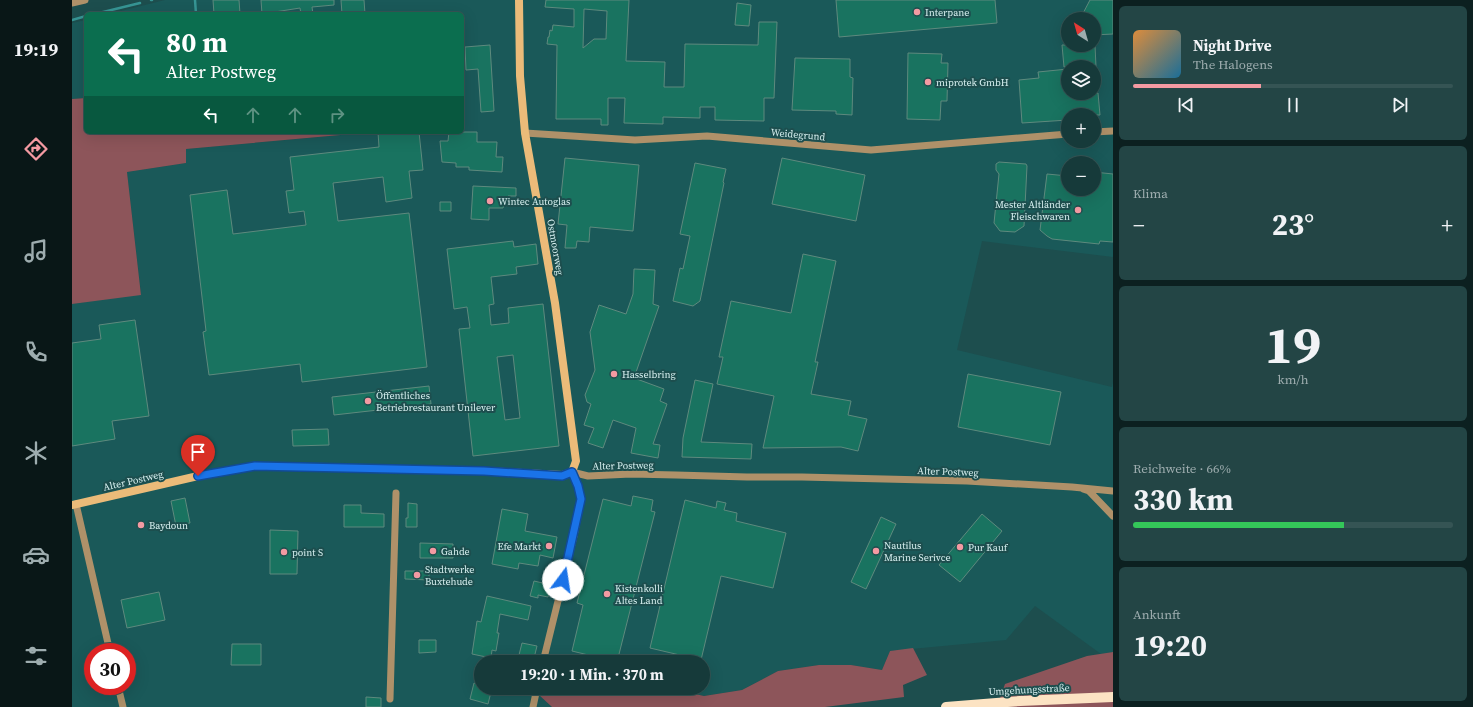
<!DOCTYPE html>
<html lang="de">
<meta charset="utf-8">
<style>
:root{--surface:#163a3a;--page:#234545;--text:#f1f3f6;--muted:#9eadaf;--line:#355454;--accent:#f49aa2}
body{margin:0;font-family:"Source Serif 4",serif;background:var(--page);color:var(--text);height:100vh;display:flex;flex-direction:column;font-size:15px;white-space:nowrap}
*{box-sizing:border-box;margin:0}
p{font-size:13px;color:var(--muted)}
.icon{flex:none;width:22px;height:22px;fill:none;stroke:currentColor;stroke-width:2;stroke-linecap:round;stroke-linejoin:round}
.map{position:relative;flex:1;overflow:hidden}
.sheet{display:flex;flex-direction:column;gap:6px;padding:6px;background:#0c2020;width:360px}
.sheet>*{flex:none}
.top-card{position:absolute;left:12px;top:12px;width:380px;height:122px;border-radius:6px;box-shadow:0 4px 16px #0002,0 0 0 1px var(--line);background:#0b6e4f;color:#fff;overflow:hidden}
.needle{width:26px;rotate:323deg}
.controls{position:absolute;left:989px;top:12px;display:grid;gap:8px}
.controls a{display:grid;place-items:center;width:40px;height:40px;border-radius:50%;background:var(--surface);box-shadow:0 4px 16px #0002,0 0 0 1px var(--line);font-size:20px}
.speed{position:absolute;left:12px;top:643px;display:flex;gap:8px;font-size:20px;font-weight:700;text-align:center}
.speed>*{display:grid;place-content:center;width:52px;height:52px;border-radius:50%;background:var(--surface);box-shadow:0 4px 16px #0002,0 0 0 1px var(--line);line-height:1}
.speed .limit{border:6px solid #d22;background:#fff;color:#111}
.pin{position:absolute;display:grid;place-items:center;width:34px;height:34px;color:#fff;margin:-41px -17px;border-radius:50% 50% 50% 0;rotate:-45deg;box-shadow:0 0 4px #0007}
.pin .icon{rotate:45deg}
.me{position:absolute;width:44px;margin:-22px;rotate:14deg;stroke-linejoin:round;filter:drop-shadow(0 0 3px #0008)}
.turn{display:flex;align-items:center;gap:14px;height:84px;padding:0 16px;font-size:18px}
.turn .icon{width:52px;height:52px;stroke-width:2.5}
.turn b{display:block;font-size:28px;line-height:34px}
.lanes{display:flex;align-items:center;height:38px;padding:0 16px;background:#0003;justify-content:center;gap:20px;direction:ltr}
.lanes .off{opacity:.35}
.big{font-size:30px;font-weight:700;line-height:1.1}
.sheet .card{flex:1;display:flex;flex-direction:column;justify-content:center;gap:6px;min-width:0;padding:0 14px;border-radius:6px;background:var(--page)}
.sheet .dial{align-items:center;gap:0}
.dial b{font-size:52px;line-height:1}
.song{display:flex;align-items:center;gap:12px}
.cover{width:48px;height:48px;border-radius:6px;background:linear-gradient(135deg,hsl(30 70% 55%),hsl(200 70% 35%))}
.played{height:4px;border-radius:2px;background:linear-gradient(90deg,var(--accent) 40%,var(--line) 40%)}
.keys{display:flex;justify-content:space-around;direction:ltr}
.heat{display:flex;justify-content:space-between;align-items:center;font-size:22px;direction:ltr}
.charge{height:6px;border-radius:3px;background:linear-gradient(90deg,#34c759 66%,var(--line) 0)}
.trip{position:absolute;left:402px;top:655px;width:236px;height:40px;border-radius:20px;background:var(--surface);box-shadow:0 4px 16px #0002,0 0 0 1px var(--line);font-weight:700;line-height:40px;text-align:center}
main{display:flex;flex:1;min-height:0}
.menu{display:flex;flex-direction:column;width:72px;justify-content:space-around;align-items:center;background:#091717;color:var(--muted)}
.menu .icon{width:28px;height:28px}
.menu .selected{color:var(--accent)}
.menu b{font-size:18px;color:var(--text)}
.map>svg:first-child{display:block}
</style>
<main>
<nav class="menu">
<b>19:19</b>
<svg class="icon selected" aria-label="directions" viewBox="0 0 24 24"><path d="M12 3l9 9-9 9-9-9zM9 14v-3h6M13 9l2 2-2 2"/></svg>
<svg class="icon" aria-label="music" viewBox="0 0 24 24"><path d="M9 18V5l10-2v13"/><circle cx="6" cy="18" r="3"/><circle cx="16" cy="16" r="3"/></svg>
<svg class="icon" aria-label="phone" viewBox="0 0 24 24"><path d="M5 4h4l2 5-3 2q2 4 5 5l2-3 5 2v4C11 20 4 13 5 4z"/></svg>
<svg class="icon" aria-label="climate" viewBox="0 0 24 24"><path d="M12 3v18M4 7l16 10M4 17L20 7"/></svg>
<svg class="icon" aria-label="car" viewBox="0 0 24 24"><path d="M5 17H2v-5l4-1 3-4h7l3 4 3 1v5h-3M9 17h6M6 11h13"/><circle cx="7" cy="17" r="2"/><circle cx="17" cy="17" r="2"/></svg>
<svg class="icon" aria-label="filters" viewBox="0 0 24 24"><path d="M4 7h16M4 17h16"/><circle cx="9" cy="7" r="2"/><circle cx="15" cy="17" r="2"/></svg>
</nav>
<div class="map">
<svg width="1041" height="707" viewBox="0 0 1041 707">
<rect width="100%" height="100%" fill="#1d4e4e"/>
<path fill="#1a5959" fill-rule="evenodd" d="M93,0h948v257l-131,-16 -25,109 155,37 1,-5v270l-12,2 -66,-48 -29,34 -116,11 -8,19 -31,-5h-32l-41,6 -36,19 -38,6 -36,-8h35v-26h-222v26h60l-2,7 13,12h-480v-403l69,-10 -14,-122 59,-9v-14l188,-17h88v-118h-353zM996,19h26v26h-26zM996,67h26v26h-26zM996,115h26v26h-26zM996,163h26v26h-26zM21,652h34v34h-34z
M14,20v78l-14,1v-76z"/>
<path fill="#8d555a" d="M14,98v34h288l-188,17v14l-59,9 14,123 -69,9v-205z
M841,648l14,27 -24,10 1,12 -79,10h-273l-13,-12 2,-7h127l36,8 38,-6 36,-19 41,-6h32l31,5 8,-19z
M1041,652v55h-116l8,-23 82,-28z"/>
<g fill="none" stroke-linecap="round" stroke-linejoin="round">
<path stroke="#369594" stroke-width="2.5" d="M79,0h1
M123,0l1,14
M23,14l45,-11
M0,20l14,-4"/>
</g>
<path fill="#197360" stroke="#5e8a7e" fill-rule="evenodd" d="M141,0h26l1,14h-26z
M189,0h73v5l-22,2 1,7h-12l-1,-6 -38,6z
M269,0h23l1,14h-23z
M474,0h83l-3,61 39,1 -1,25h20l1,-43 73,1 1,-23h18l-3,76h-10v23l-49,-1v-13h-15v11l-37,-1v7l-39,-1 1,-25h-17v27h-7v-6h-45l1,-74 -10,-1 1,-7h1l1,-7 2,1 1,-6 21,2v-18l-29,-2zM512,9l23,2 -1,28h-12l-11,9z
M764,0h159l2,23 -158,14z
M1018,0h23v34l-19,1v-16h-14z
M665,3l14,2 -2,21 -14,-1z
M418,45l4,66 -13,1 -3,-43 -12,1 -1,-23z
M990,45h33l1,22h-32z
M836,53l34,1 -1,9h7l-1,38h-6l-1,19 -33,-1z
M723,58l55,1v18l3,1 -1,37 -16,-1v-3l-44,-1z
M996,69v24h30l2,22h-32v5l-46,3 -3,-43 20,-2 -1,-6z
M306,132h26v1l15,-1 4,38 -14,1 3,27 -26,4 -3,-25 -50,6 5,38 71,-8 18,154 -125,15 -2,-18 -91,11 -6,-43 3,-1 -16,-136 37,-5 6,44 73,-9 -2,-14 -15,2 -3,-22 8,-1 -4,-33 89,-10z
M377,132h28v10h20l-1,15h7l-1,15 -33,-2v-3h-13v-4l-14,-1 -2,-21h8z
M493,158l74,7 -6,66 -43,-4 -1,15 -12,-1 -1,7h-11l2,-23 -9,-1z
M710,158l83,17 -9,46 -84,-17z
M927,162l27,2 1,2 -3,60 -9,6 -15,-1 -6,-8 5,-49 -3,-4v-6z
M623,163l31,6 -3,13 1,1 -24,118 -7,5 -20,-5 7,-33 3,1 7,-33 -10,-2z
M1022,172l19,2v68l-13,-1 -1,3 -47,-5 -5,-3 -7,-6 7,-56 21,2v13h26z
M401,186l43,2v8h-8v10l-4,-1 -1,3h-14v12l-18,-1z
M368,202h11v9h-11z
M441,241l1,6 22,-3 2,20 -22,3 1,7 -26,3 3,27 -5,1 2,20 18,-2 -1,-15 35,-4 16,142 -86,10 -14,-127 11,-1 -3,-21 -13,2 -7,-60zM441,355l7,63 -15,2 -8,-63z
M731,254l33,7 -21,101h3l-7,32 40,7 -3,14 19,4 -9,32 -17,-4 -78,1 11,-52 -57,-12 6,-27h-4l12,-56 60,12z
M562,269l21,1 -2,34 6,2 -25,72 30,11 -4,12 7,3 -14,40 7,1 -2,13 -27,-5 5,-25 -23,-8 -10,28 -15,-5 6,-15 -10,-3 7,-21 -4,-2 -2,-7 10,-25 -5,-38 9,-27 27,9 7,-20z
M63,320l14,96 -37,5 3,18 -43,7v-103l29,-4 -2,-14z
M896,374l93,18 -11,53 -92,-18z
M623,380l18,4 -12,58 51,2 -1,15 -69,-2 1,-19z
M357,386l2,18 -97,11 -2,-18z
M256,429l1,16 -36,1 -1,-16z
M561,496l20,4 -2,11 4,1 -38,150 -45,-11 11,-46 -6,-2 26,-104 28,7z
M113,498l5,25 -14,3 -5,-25z
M613,500l31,8 1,-7 9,2 -2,7 13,3 -1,8 50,12 -13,55 -52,-12 -20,84 -51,-12z
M336,503l9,1v23h-11v-9h2z
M272,505h17v8l23,1v13h-40z
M430,509l26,5 -3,17 32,6 -4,21 -13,-3 -2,11 -19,-3 -1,6 -26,-5z
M910,514l20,17 -42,51 -21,-17z
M809,517l15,7 -30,65 -15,-7z
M198,530l28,1 -1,43h-27z
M348,543l33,1v14h-33z
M333,571h24v9l-24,-1z
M462,581l17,4 -3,12 -10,-2v3l-8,-2z
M87,592l6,28 -38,8 -6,-28z
M415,596l44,10 -3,14 -28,-6 -3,19h2l-3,18 -4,-1 -1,8 -19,-4 5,-33 4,1z
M347,640h17v12l-17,1z
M450,643l15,3 -3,12 -15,-3z
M160,644h29v21h-30z
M402,683l7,2v3h11l-4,16 -18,-5z
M294,697l15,1v9h-15z"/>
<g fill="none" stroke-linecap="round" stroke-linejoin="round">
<path stroke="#af9169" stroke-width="7" d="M0,3l13,-3
M1022,132l19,-1
M453,133l110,7 72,-4 164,14 197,-16
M500,472l16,4 43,-2 45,1 71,2h55l165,4 105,6 41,4
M1011,489l6,2 24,25
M4,504l34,148
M471,662l31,-126 7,-37 -3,-13 -6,-14
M46,686l5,21
M318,699l6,-206
M461,707l4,-19"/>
<path stroke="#ebbb79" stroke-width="8" d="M0,505l126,-29 57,-10 229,5 78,4 10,-3 4,-11 -21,-158 -30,-170 -5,-57 -1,-76"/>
<path stroke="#fce3c3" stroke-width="10" d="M874,707l74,-6 93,-4"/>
</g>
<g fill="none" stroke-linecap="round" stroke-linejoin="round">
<g stroke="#114b97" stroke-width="10">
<path id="route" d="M126,476l57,-10 229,5 78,5 10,-4 6,14 3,13 -18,81"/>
</g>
<use href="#route" stroke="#1a73e8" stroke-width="7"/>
</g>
<g fill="#f49aa2" stroke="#1d4e4e" stroke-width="1.5">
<circle cx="845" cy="12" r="4"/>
<circle cx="856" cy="82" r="4"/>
<circle cx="418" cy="201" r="4"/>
<circle cx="1006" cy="210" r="4"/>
<circle cx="542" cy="374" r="4"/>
<circle cx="296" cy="401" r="4"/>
<circle cx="69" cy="525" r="4"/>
<circle cx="477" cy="546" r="4"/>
<circle cx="888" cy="547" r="4"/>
<circle cx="361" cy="551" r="4"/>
<circle cx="804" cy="551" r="4"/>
<circle cx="212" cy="552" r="4"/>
<circle cx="345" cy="575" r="4"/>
<circle cx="535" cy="594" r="4"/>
</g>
<g text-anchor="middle" stroke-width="4" stroke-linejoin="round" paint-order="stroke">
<g font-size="10" fill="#d8f1f1" stroke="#1d4e4e" text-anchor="start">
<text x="853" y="16">Interpane</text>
<text x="864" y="86">miprotek GmbH</text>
<text x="426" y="205">Wintec Autoglas</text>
<text x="998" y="208" text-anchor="end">Mester Altländer<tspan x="998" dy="12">Fleischwaren</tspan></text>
<text x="550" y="378">Hasselbring</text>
<text x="304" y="399">Öffentliches<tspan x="304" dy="12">Betriebrestaurant Unilever</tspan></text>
<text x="77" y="529">Baydoun</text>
<text x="812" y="549">Nautilus<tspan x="812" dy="12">Marine Serivce</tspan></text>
<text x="469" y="550" text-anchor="end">Efe Markt</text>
<text x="896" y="551">Pur Kauf</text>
<text x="369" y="555">Gahde</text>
<text x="220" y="556">point S</text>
<text x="353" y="573">Stadtwerke<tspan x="353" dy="12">Buxtehude</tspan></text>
<text x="543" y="592">Kistenkolli<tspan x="543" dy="12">Altes Land</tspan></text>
</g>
<g font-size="10" fill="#d8f1f1" stroke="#1d4e4e">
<text transform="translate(726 134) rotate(5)" y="4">Weidegrund</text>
<text transform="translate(484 247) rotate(80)" y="4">Ostmoorweg</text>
<text transform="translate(551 465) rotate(-1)" y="4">Alter Postweg</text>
<text transform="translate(876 471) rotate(2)" y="4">Alter Postweg</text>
<text transform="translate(61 480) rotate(-13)" y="4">Alter Postweg</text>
<text transform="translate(957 689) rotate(-3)" y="4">Umgehungsstraße</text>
</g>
</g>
</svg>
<div class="controls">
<a><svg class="needle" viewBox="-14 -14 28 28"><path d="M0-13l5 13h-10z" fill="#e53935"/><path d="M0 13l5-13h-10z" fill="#9eadaf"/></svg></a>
<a><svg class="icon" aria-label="layers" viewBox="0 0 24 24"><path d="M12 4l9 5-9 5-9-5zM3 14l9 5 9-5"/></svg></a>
<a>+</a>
<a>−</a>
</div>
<div class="speed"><div class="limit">30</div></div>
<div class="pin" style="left:126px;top:476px;background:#d93025"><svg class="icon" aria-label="arrive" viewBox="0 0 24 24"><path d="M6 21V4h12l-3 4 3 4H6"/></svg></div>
<svg class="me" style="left:491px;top:580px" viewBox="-20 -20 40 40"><circle r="19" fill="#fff"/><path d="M0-13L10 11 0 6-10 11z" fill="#1a73e8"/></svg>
<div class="trip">19:20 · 1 Min. · 370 m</div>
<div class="top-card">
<div class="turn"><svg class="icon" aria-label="left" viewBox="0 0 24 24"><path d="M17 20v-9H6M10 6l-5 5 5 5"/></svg><div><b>80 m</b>Alter Postweg</div></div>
<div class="lanes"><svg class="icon" aria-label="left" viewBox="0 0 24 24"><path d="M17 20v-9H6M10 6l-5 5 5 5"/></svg><svg class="icon off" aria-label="ahead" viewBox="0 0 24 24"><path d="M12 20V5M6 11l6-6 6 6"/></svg><svg class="icon off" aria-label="ahead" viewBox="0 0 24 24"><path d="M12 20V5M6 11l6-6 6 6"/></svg><svg class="icon off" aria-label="right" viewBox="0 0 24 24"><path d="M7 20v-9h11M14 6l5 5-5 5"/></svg></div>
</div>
</div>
<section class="sheet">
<div class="card">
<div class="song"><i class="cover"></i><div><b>Night Drive</b><p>The Halogens</p></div></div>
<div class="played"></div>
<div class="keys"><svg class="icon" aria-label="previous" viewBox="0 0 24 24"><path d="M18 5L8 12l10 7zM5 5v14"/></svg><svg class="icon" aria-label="pause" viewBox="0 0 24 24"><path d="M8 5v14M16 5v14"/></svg><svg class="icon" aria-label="next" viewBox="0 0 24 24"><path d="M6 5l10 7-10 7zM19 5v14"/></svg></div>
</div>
<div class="card"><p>Klima</p>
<div class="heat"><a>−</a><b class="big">23°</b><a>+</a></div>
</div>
<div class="card dial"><b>19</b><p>km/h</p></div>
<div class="card"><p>Reichweite · 66%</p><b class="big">330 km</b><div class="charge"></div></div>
<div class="card"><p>Ankunft</p><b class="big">19:20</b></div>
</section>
</main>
